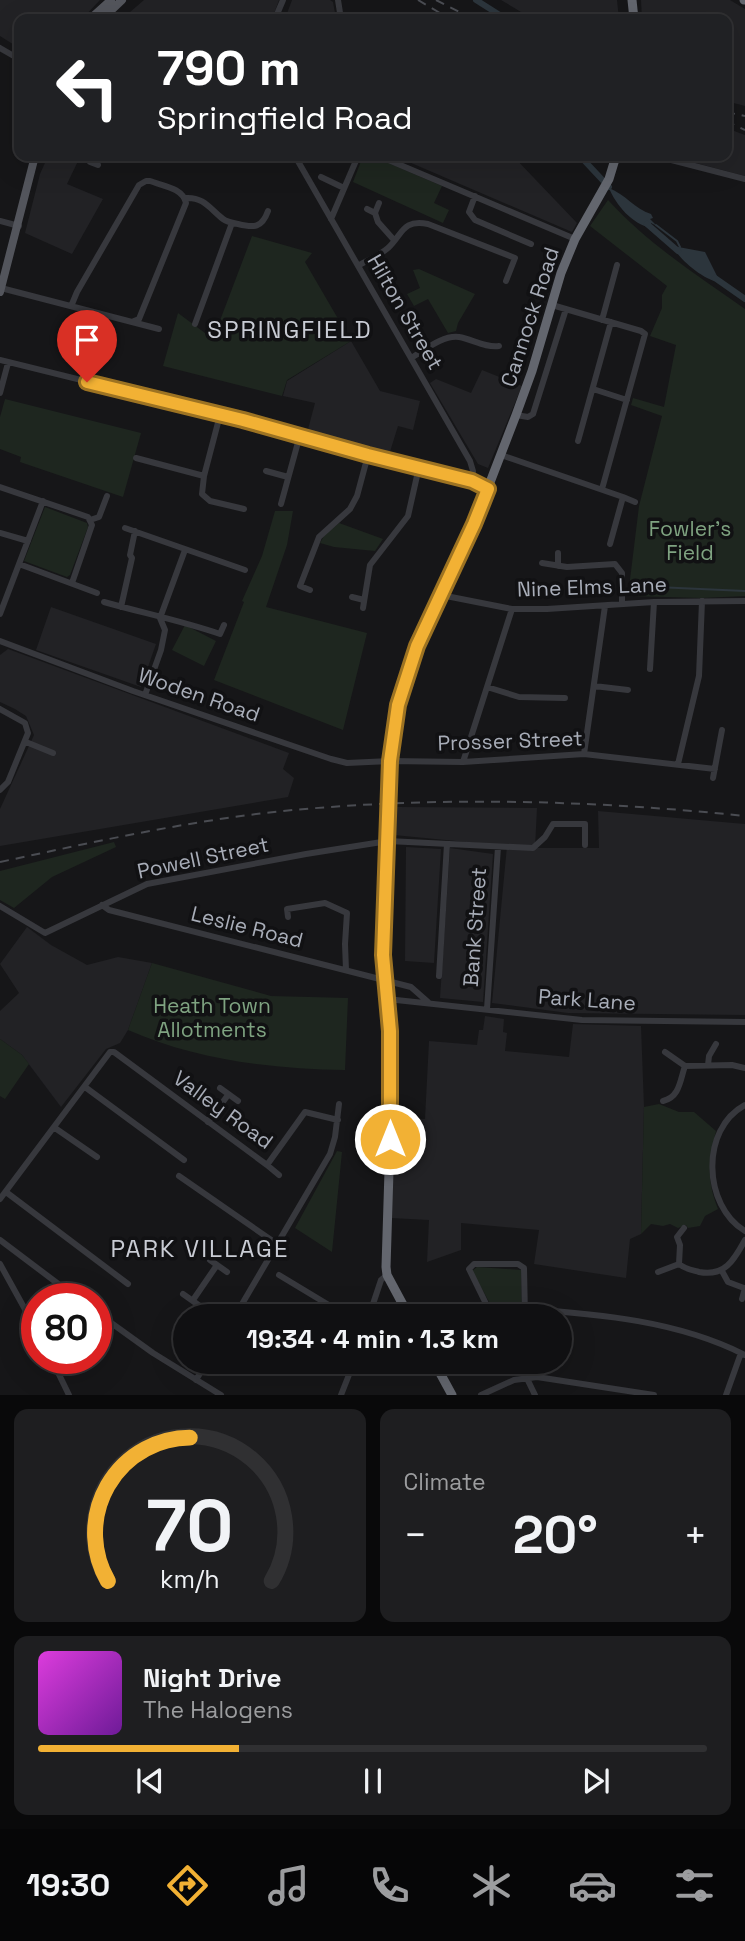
<!DOCTYPE html>
<meta charset="utf-8">
<style>
:root{--surface:#101012;--page:#1e1e20;--text:#f1f3f6;--muted:#9c9d9f;--line:#303032;--accent:#f2b134}
body{margin:0;font-family:"Space Grotesk",sans-serif;background:var(--page);color:var(--text);height:100vh;display:flex;flex-direction:column;font-size:26px;white-space:nowrap}
*{box-sizing:border-box;margin:0}
p{font-size:23px;color:var(--muted)}
.icon{flex:none;width:38px;height:38px;fill:none;stroke:currentColor;stroke-width:2;stroke-linecap:round;stroke-linejoin:round}
.map{position:relative;height:1395px;overflow:hidden}
.details{display:flex;flex-direction:column;gap:14px;padding:14px;background:#09090a;flex:1}
.details>*{flex:none}
.banner{position:absolute;left:14px;top:14px;width:718px;height:147px;border-radius:14px;box-shadow:0 7px 28px #0002,0 0 0 2px var(--line);background:#202124;color:#fff;overflow:hidden}
.speed{position:absolute;left:21px;top:1283px;display:flex;gap:14px;font-size:35px;font-weight:700;text-align:center}
.speed>*{display:grid;place-content:center;width:91px;height:91px;border-radius:50%;background:var(--surface);box-shadow:0 7px 28px #0002,0 0 0 2px var(--line);line-height:1}
.speed .limit{border:10px solid #d22;background:#fff;color:#111}
.pin{position:absolute;display:grid;place-items:center;width:60px;height:60px;color:#fff;margin:-72px -30px;border-radius:50% 50% 50% 0;rotate:-45deg;box-shadow:0 0 7px #0007}
.pin .icon{rotate:45deg}
.me{position:absolute;width:77px;margin:-38px;rotate:0deg;stroke-linejoin:round;filter:drop-shadow(0 0 5px #0008)}
.turn{display:flex;align-items:center;gap:24px;height:147px;padding:0 28px;font-size:32px}
.turn .icon{width:91px;height:91px;stroke-width:2.5}
.turn b{display:block;font-size:49px;line-height:60px}
.big{font-size:52px;font-weight:700;line-height:1.1}
.details .widget{flex:1;display:flex;flex-direction:column;justify-content:center;gap:10px;min-width:0;padding:0 24px;border-radius:14px;background:var(--page)}
.details .dial{align-items:center;gap:0}
.dial svg{height:182px;overflow:visible;fill:none;stroke:var(--line);stroke-width:7;stroke-linecap:round;text-anchor:middle}
.dial text{fill:var(--text);stroke:none}
.song{display:flex;align-items:center;gap:21px}
.cover{width:84px;height:84px;border-radius:10px;background:linear-gradient(135deg,hsl(300 70% 55%),hsl(280 70% 35%))}
.played{height:7px;border-radius:4px;background:linear-gradient(90deg,var(--accent) 30%,var(--line) 30%)}
.keys{display:flex;justify-content:space-around;direction:ltr}
.heat{display:flex;justify-content:space-between;align-items:center;font-size:38px;direction:ltr}
.details .tiles{flex:1;display:grid;gap:14px;grid-template-columns:1fr 1fr}
.widget:last-child{grid-column:span 2}
.trip{position:absolute;left:173px;top:1304px;width:399px;height:70px;border-radius:35px;background:var(--surface);box-shadow:0 7px 28px #0002,0 0 0 2px var(--line);font-weight:700;line-height:70px;text-align:center}
.dock{display:flex;height:112px;justify-content:space-around;align-items:center;background:#060607;color:var(--muted)}
.dock .icon{width:49px;height:49px}
.dock .selected{color:var(--accent)}
.dock b{font-size:32px;color:var(--text)}
.map>svg:first-child{display:block}
</style>
<div class="map">
<svg width="745" height="1395" viewBox="0 0 745 1395">
<rect width="100%" height="100%" fill="#161618"/>
<path fill="#222225" d="M0,0h100l-18,19h-63v29l-19,-12z
M144,0h135l-7,19h-150z
M292,0h38l3,2 3,17h-51z
M501,0h116l2,19h-86z
M641,0h89l15,9v97l-19,-5v-82h-84z
M726,128l19,7v41l-76,-20h57z
M48,156h29l2,3 -12,25 36,15 -31,55 -47,-21 15,-59z
M395,156h118l64,67 -5,9z
M351,341l29,50 40,10 -7,29 -15,-4 -9,29 -82,-22 8,-30 -32,-7 4,-15z
M482,370l40,16 -34,82 -10,-4 -48,-81 6,-4 35,14z
M51,607l105,37 -15,43 -105,-37z
M8,649l281,104 -6,16 11,9 -6,19 -288,49v-37l34,-74 -8,-19 -11,-7 -15,-7v-47z
M397,807l140,1 -2,40h64l-1,-37 147,13v191l-177,-2 -76,-10 15,-157 -113,-11z
M406,847l35,2 -7,114 -29,-2z
M450,848l43,6 -10,148 -43,-4z
M27,927l24,18 36,20 31,-8 34,6 -24,67 -8,13 -14,6 -45,58 -39,-52 -22,-16v-28l19,-18 -19,-29z
M485,1016l19,3 -1,13 4,1 -2,18 64,6 4,-33 68,2 3,81 -3,127 -11,5 -4,39 -92,-14 5,-34 -78,-7v27l-34,12 2,-42 -38,-2 4,-101 30,2 4,-78 48,4 2,-15h4z"/>
<path fill="#1e261f" d="M363,156h9l70,30 -8,17 15,7 -6,13 -90,-41z
M608,200c39,43 90,76 137,109v287l-43,2 -74,-2 11,-90 23,-90 -31,-11 2,-7 31,9 12,-62 -26,-9 12,-28v-13l5,-9 -77,-60z
M252,236l60,17 -7,9 46,79 -64,39 -5,16 -119,-30 15,-53 35,26z
M419,269l56,25 -17,29 -2,8 -8,2 -20,-34 -14,7 -7,-12 13,-6 -7,-18z
M5,399l136,34 -18,64 -103,-35 1,-5 -21,-8v-32z
M45,507l42,16 1,4 -18,48 -3,2 -43,-16z
M275,511h18l-6,34 -21,62 101,26 -24,97 -129,-50 30,-78 -2,-1 20,-45z
M339,523l44,16 -8,12 -41,-4 -14,-4 4,-7z
M185,625l31,16 -12,25 -32,-16z
M114,842l2,5 -64,30 -38,31 -14,-8v-29z
M152,963l119,33 77,2 -3,72c-73,-1 -149,-10 -217,-40z
M0,1039l22,16 7,9 -24,35 -5,-3z
M659,1104l20,8h15l22,19c-7,31 -10,47 2,78l-13,7 -5,10 -12,2 -2,-3 -8,3 -8,-4 -7,2 -12,-2 -10,10 3,-127z
M337,1151l5,1 -10,100 -37,-24z
M477,1267l44,3 1,46h-25l-25,-45z"/>
<path fill="#2c353c" d="M609,188c16,6 26,21 42,26l2,4 -3,1 7,7 -6,-3v5c-19,-4 -35,-23 -42,-40z
M673,246l32,6 15,30c-14,0 -43,-24 -47,-36z"/>
<g fill="none" stroke-linecap="round" stroke-linejoin="round">
<path stroke="#2c353c" stroke-width="2" d="M656,225l21,16 3,6
M634,586l111,5"/>
<path stroke="#2c353c" stroke-width="6" d="M476,0l30,19
M580,156l29,31
M647,224l31,27
M715,278l30,21"/>
<path stroke="#37383d" stroke-width="6" d="M338,0l3,19
M275,19l8,-19
M0,48l19,11
M92,156l-2,6 8,3
M270,156h2
M295,156l175,305 3,10 -1,10
M379,156l196,83
M656,156l89,23
M321,177l23,11
M475,196l-6,16 6,8 56,24
M186,198c18,-1 24,11 37,21 4,3 10,4 15,5 16,4 24,4 30,-13
M367,209l8,4 3,9 16,18
M375,213l4,-10
M331,219l27,-63
M0,221l19,5
M358,266c10,-6 22,-11 30,-18 15,-14 14,-29 40,-24l87,34 -9,23
M1,288l158,41
M72,304l5,-12 62,-107 7,-4h4c13,5 33,7 36,22l-47,116 -5,2
M552,305l89,26 4,3 -43,155
M602,320l15,-55
M195,324l37,-101
M411,358c14,-8 31,-23 48,-21 13,2 26,11 40,9
M0,360l243,60 125,35 104,26 16,8
M593,389l34,11
M0,393l8,-30
M220,415l-16,61 -2,18 8,7 34,8
M516,415l12,2 5,-3 33,-105
M578,441l33,-119
M501,455l122,42 -13,47
M136,458l68,18
M266,471l22,6
M0,487l88,30 4,8 -20,58
M623,497l12,5
M281,504l19,-69
M90,520l9,-3 8,-21
M125,528l120,42
M0,533l28,8
M558,553v13
M542,563l25,4 48,-3 7,9v31
M19,564l78,29
M310,590l-10,-4 19,-49 31,-28 7,-13 11,-41
M441,595l71,14h35l107,-7 91,-1
M352,597l12,3
M104,602c39,11 78,19 116,32l4,-9
M121,607l11,-49 -2,-3 5,-24
M363,608l7,-43 38,-49 11,-49
M0,614l43,-113
M0,641l133,50 198,68 16,4 43,-2 73,1 121,-8 131,15
M650,669l4,-67
M594,686l34,4
M487,687l32,10 46,1
M145,695l16,-45 4,-20 -5,-12 25,-68
M0,709l25,14 3,10 -20,49 -8,8
M26,742l27,11
M584,754l21,-148
M463,762l49,-153
M678,764l21,-88 3,-75
M713,778l9,-48
M102,905l7,5 302,77 17,15
M0,906l45,27 102,-49 159,-30 82,-13 145,7 12,-11 8,-13h32v21
M288,917l-1,-8 38,-6 22,10 -2,31 1,26
M439,976l8,-132
M387,999l195,21 163,2
M487,1009l11,-162
M665,1052l20,14
M708,1065l1,-9 7,-12
M85,1087l99,73
M220,1088l18,13
M663,1101c17,-4 17,-21 22,-35l47,-1 13,3
M745,1105c-45,24 -42,101 0,126
M208,1122l20,-27
M55,1128l42,29
M267,1165l12,10
M179,1176l98,68
M6,1192l122,92
M0,1199l110,-147h4l153,113 38,-53 33,8
M684,1228l-7,9 3,8 -1,19c6,5 13,6 20,8 26,5 35,-12 46,-32
M0,1240l77,58
M210,1260l17,12
M0,1264l37,67
M722,1271l6,11 16,6
M658,1272l21,-8
M279,1275l68,41
M183,1294l31,22
M742,1299l3,-11
M193,1300l24,-35
M525,1309c74,5 154,12 220,46
M96,1312l57,41 68,42
M235,1316l95,-162 5,-17 4,-33
M369,1316l12,-36 6,-5
M492,1316l-23,-47 5,-5h44l6,4 1,48
M51,1358l18,37
M519,1362l16,33
M196,1380l11,-18
M341,1395l13,-33
M481,1395l33,-15 23,-3 117,18
M726,1395l15,-42"/>
<path stroke="#53555c" stroke-width="8" d="M90,19l21,-19
M102,19l20,-19
M0,292l35,-136"/>
<path stroke="#63666e" stroke-width="9" d="M632,0l2,19
M744,0h1
M409,1316l-22,-41 -1,-8 4,-128v-108l-7,-76 7,-194 8,-56 19,-59 57,-122 42,-109 16,-44 29,-98 14,-34 34,-60 7,-23
M434,1362l18,33"/>
<path stroke="#4a4c52" stroke-width="2" stroke-dasharray="9 7" stroke-linecap="butt" d="M418,0l27,16
M436,0l37,19
M726,112l19,4
M726,121l19,9
M0,862c94,-20 187,-41 283,-51 153,-15 309,-11 462,5"/>
</g>
<g fill="none" stroke-linecap="round" stroke-linejoin="round">
<g stroke="#9d7322" stroke-width="18">
<path id="route" d="M87,382l156,38 125,35 104,26 16,8 -14,35 -57,122 -19,59 -8,56 -7,194 7,76v108"/>
</g>
<use href="#route" stroke="#f2b134" stroke-width="12"/>
</g>
<g text-anchor="middle" stroke-width="7" stroke-linejoin="round" paint-order="stroke">
<g font-size="21" fill="#a8adb8" stroke="#111113">
<text transform="translate(405 312) rotate(60)" y="7">Hilton Street</text>
<text transform="translate(530 317) rotate(-72)" y="7">Cannock Road</text>
<text transform="translate(592 587) rotate(-2)" y="7">Nine Elms Lane</text>
<text transform="translate(199 695) rotate(19)" y="7">Woden Road</text>
<text transform="translate(510 741) rotate(-2)" y="7">Prosser Street</text>
<text transform="translate(203 858) rotate(-12)" y="7">Powell Street</text>
<text transform="translate(247 927) rotate(14)" y="7">Leslie Road</text>
<text transform="translate(475 927) rotate(-86)" y="7">Bank Street</text>
<text transform="translate(587 1000) rotate(4)" y="7">Park Lane</text>
<text transform="translate(223 1110) rotate(36)" y="7">Valley Road</text>
</g>
<g font-size="21" fill="#7fa381" stroke="#111113">
<text x="690" y="536">Fowler's<tspan x="690" dy="24">Field</tspan></text>
<text x="212" y="1013">Heath Town<tspan x="212" dy="24">Allotments</tspan></text>
</g>
<g font-size="24" letter-spacing="2" fill="#c9ccd4" stroke="#111113">
<text x="290" y="338">SPRINGFIELD</text>
<text x="200" y="1257">PARK VILLAGE</text>
</g>
</g>
</svg>
<div class="speed"><div class="limit">80</div></div>
<div class="pin" style="left:87px;top:382px;background:#d93025"><svg class="icon" aria-label="arrive" viewBox="0 0 24 24"><path d="M6 21V4h12l-3 4 3 4H6"/></svg></div>
<svg class="me" style="left:390px;top:1139px" viewBox="-20 -20 40 40"><circle r="17" fill="#f2b134" stroke="#fff" stroke-width="3"/><path d="M0-11L8 9 0 5-8 9z" fill="#fff"/></svg>
<div class="trip">19:34 · 4 min · 1.3 km</div>
<div class="banner">
<div class="turn"><svg class="icon" aria-label="left" viewBox="0 0 24 24"><path d="M17 20v-9H6M10 6l-5 5 5 5"/></svg><div><b>790 m</b>Springfield Road</div></div>
</div>
</div>
<section class="details">
<div class="tiles">
<div class="widget dial"><svg viewBox="0 0 100 80">
<path d="M14 69A42 42 0 1 1 86 69"/>
<path d="M14 69A42 42 0 0 1 50 6" stroke="#f2b134"/>
<text x="50" y="56" font-size="32" font-weight="700">70</text>
<text x="50" y="72" font-size="11">km/h</text>
</svg></div>
<div class="widget"><p>Climate</p>
<div class="heat"><a>−</a><b class="big">20°</b><a>+</a></div>
</div>
<div class="widget">
<div class="song"><i class="cover"></i><div><b>Night Drive</b><p>The Halogens</p></div></div>
<div class="played"></div>
<div class="keys"><svg class="icon" aria-label="previous" viewBox="0 0 24 24"><path d="M18 5L8 12l10 7zM5 5v14"/></svg><svg class="icon" aria-label="pause" viewBox="0 0 24 24"><path d="M8 5v14M16 5v14"/></svg><svg class="icon" aria-label="next" viewBox="0 0 24 24"><path d="M6 5l10 7-10 7zM19 5v14"/></svg></div>
</div>
</div>
</section>
<nav class="dock">
<b>19:30</b>
<svg class="icon selected" aria-label="directions" viewBox="0 0 24 24"><path d="M12 3l9 9-9 9-9-9zM9 14v-3h6M13 9l2 2-2 2"/></svg>
<svg class="icon" aria-label="music" viewBox="0 0 24 24"><path d="M9 18V5l10-2v13"/><circle cx="6" cy="18" r="3"/><circle cx="16" cy="16" r="3"/></svg>
<svg class="icon" aria-label="phone" viewBox="0 0 24 24"><path d="M5 4h4l2 5-3 2q2 4 5 5l2-3 5 2v4C11 20 4 13 5 4z"/></svg>
<svg class="icon" aria-label="climate" viewBox="0 0 24 24"><path d="M12 3v18M4 7l16 10M4 17L20 7"/></svg>
<svg class="icon" aria-label="car" viewBox="0 0 24 24"><path d="M5 17H2v-5l4-1 3-4h7l3 4 3 1v5h-3M9 17h6M6 11h13"/><circle cx="7" cy="17" r="2"/><circle cx="17" cy="17" r="2"/></svg>
<svg class="icon" aria-label="filters" viewBox="0 0 24 24"><path d="M4 7h16M4 17h16"/><circle cx="9" cy="7" r="2"/><circle cx="15" cy="17" r="2"/></svg>
</nav>
